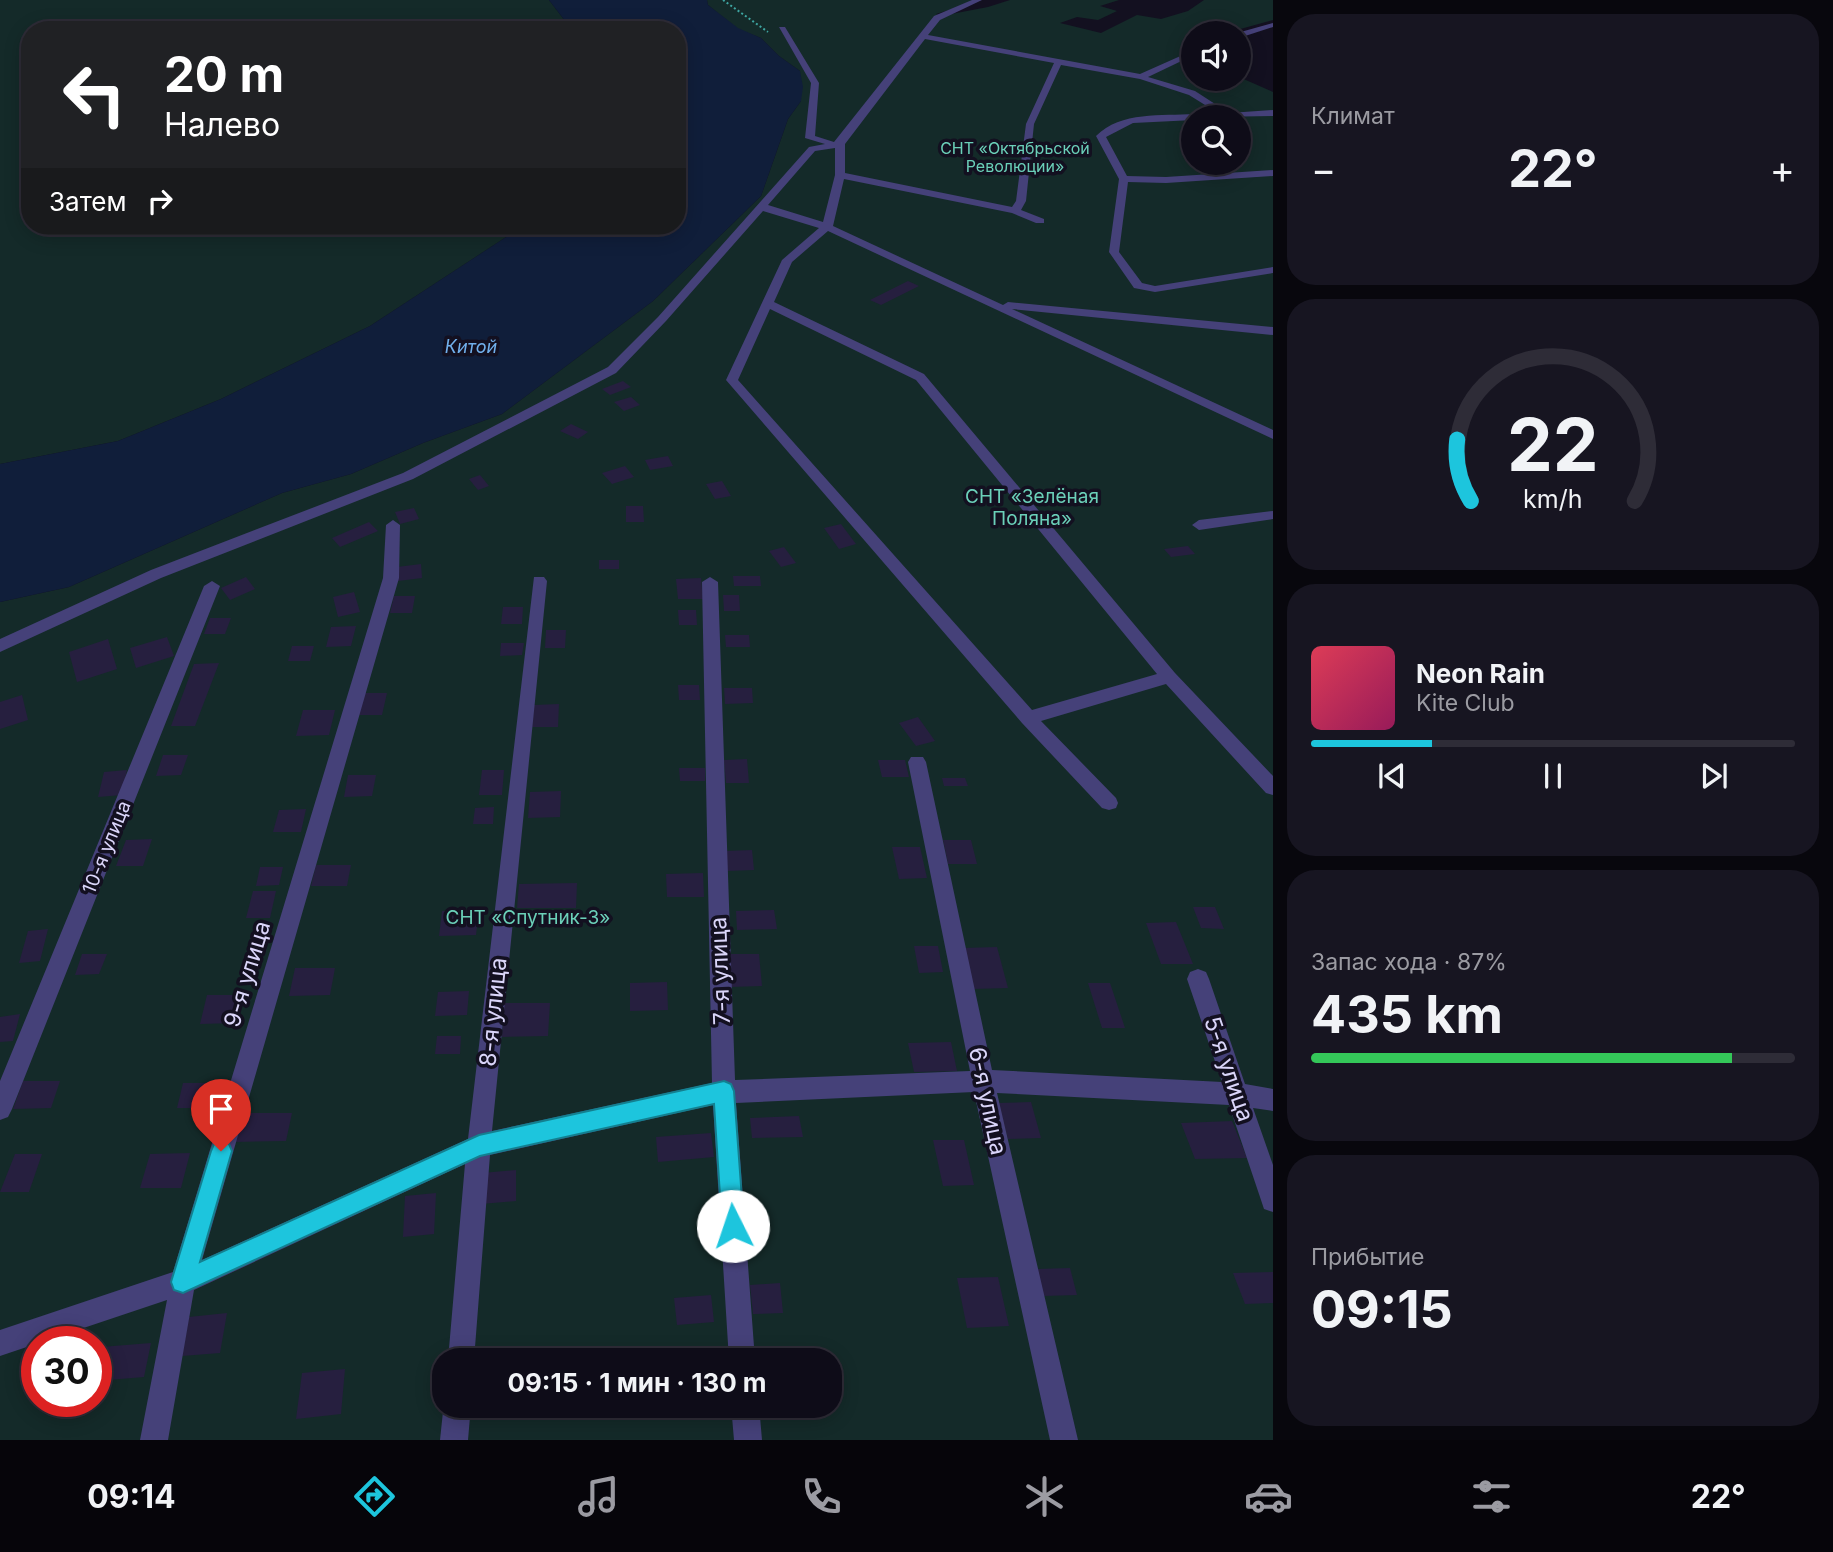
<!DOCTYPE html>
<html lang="ru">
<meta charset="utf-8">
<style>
:root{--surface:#0e0c18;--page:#171521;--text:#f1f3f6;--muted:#9b9ba2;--line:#2e2c37;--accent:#1dc5dd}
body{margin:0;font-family:Inter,sans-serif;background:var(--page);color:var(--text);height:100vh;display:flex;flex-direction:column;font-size:26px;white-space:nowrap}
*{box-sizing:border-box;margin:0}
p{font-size:23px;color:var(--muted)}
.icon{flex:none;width:38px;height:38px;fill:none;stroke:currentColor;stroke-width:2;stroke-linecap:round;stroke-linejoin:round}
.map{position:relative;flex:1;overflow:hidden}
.details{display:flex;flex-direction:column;gap:14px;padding:14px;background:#08070d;width:560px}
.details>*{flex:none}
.hud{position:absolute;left:21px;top:21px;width:665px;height:214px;border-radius:28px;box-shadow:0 4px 18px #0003,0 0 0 2px var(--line);background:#202124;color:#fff;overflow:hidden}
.tools{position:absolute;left:1181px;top:21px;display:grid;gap:14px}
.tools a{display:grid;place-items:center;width:70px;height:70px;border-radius:50%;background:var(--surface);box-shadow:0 4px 18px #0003,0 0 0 2px var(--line);font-size:35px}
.speed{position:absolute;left:21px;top:1326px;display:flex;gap:14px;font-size:35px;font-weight:700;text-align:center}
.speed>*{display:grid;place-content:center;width:91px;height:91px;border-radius:50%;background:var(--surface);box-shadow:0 4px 18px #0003,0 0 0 2px var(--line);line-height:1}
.speed .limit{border:10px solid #d22;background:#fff;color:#111}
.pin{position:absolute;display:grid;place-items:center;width:60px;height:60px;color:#fff;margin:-72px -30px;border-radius:50% 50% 50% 0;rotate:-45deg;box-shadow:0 0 7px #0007}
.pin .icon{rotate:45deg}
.me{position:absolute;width:77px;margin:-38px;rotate:356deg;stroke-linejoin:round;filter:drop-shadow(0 0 5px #0008)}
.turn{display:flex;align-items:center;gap:24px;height:147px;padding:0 28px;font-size:32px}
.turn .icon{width:91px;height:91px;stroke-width:2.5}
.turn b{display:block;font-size:49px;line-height:60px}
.then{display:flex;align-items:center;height:66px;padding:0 28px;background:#0003;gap:14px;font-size:26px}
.big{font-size:52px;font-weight:700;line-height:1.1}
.details .widget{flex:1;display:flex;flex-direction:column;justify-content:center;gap:10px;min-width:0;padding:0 24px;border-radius:28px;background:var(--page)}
.details .dial{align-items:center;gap:0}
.dial svg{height:182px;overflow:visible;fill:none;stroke:var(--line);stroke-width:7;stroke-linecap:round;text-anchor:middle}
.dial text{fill:var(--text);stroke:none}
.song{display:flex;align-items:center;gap:21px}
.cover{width:84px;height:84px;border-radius:10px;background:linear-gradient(135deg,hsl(350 70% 55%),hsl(330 70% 35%))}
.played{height:7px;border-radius:4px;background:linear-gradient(90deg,var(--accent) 25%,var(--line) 25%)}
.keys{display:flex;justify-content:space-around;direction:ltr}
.heat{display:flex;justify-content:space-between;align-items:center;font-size:38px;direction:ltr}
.charge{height:10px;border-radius:5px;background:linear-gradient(90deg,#34c759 87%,var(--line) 0)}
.trip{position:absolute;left:432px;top:1348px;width:410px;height:70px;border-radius:28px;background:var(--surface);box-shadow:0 4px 18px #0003,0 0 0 2px var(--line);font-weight:700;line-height:70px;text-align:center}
.tab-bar{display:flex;height:112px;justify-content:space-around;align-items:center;background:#06050a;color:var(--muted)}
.tab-bar .icon{width:49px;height:49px}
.tab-bar .active{color:var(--accent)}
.tab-bar b{font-size:32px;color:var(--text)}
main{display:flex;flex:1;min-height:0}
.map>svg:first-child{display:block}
</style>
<main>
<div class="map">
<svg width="1273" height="1440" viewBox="0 0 1273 1440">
<rect width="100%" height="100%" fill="#131020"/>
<path fill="#142a29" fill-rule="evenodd" d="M0,0h549l23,30h-542v196h493l-153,100 -149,73 -103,42 -118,23z
M707,0h275l-46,14 5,2 47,-9 22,-7h109l-19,6 17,5 -19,9 -21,-3 -17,6 41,10 36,-18 24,4 27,-8 16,-11h69v20l-47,13h-32v46l45,-2 34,15v1348h-1273v-838l69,-15 213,-94 69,-19 72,-31 79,-29 151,-113 108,-105 27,-77 13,-18 -1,-30 -21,-15 -18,-18 -23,-9 -30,-24zM1194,117h45v46h-45zM37,1342h59v60h-59zM444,1360h386v45h-386z"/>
<path fill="#101e3a" d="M549,0h158l1,5 30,23 23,10 18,18 21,15 3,16 -2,14 -13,18 -27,77 -108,105 -151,113 -79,29 -72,31 -69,19 -213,94 -69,15v-138l118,-23 103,-42 149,-73 153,-100h154v-196h-105z"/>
<path fill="#261f3f" d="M908,281l11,5 -38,19 -11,-5z
M623,381l8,6 -21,8 -8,-6z
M631,397l9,8 -16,6 -10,-9z
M571,424l17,8 -10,7 -18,-8z
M668,456l5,10 -23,4 -5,-10z
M625,466l9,11 -22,7 -10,-11z
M480,475l9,11 -11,4 -9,-11z
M722,481l9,15 -16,3 -9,-15z
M626,506h17l1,16h-18z
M414,508l5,11 -19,5 -5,-12z
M369,522l9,9 -38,16 -8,-9z
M841,524l15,20 -17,5 -15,-21z
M1188,546l7,8 -24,3 -7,-8z
M784,547l12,16 -15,4 -12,-16z
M599,560h20v9h-20z
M421,564l1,14 -24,3 -1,-14z
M733,576h27l1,10h-27z
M246,577l9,12 -25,11 -9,-12z
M701,578l2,21h-25l-2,-20z
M354,592l6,20 -22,5 -5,-20z
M723,595h16l1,16h-16z
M394,596h21l-3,17h-22z
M503,607h20l-1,17h-21z
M678,610h18l1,15h-18z
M210,618h21l-6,16h-21z
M356,626l-5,20 -25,1 5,-20z
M546,630h20l-1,18h-20z
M725,635h24l1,12h-24z
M167,637l7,19 -38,12 -6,-20z
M108,639l9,30 -40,13 -8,-30z
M501,643h23l-2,12 -22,1z
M292,646h22l-4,15h-22z
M219,663l-24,63h-24l23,-62z
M678,685h21l1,15h-21z
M724,688h28l1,15 -28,1z
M364,693h23l-5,22h-23z
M22,695l6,25 -28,9v-27z
M559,704l-1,23h-26l2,-22z
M303,710h32l-6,25 -33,1z
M918,717l17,24 -19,5 -17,-23z
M163,755h25l-7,20 -25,1z
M747,759l2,24h-23l-2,-23z
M878,760h27l4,17h-27z
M679,768h26v13h-25z
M127,770l-5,25 -24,2 6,-25z
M482,770h22l-2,25h-23z
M348,775h28l-4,21 -28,1z
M942,778h23l3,8h-24z
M561,791l-1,26 -32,1 2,-26z
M494,807l-1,17h-20l2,-16z
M306,809l-5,23h-28l6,-22z
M152,839l-9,27h-27l10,-26z
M943,840h28l6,24h-29z
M892,847h28l7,31 -28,1z
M752,850l2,20 -28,1 -1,-20z
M316,865h35l-4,21h-36z
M260,867h23l-4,18 -23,1z
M703,873l1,24h-37l-1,-23z
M577,883l-1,25h-59l2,-24z
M253,891h23l-6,27h-24z
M1193,907h22l9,22 -23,-1z
M774,910l3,19 -40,1 -1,-19z
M442,911h37l-3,24 -37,1z
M1176,922l17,42h-32l-15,-41z
M48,929l-8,32 -21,2 9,-32z
M914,946h24l5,26 -24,1z
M997,947l11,41 -35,1 -10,-41z
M82,954h25l-8,20 -24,1z
M728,954h31l3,32 -32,1z
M295,968h40l-5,27 -41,1z
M667,982l1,28 -38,1v-28z
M1088,983h22l15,45h-23z
M469,991l-2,24 -32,1 3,-24z
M207,995h36l-7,28 -36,1z
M504,1003h46l-2,33 -46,1z
M20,1014l-7,27 -13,1v-25z
M437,1036h24l-1,18h-25z
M951,1042l6,29 -43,1 -6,-29z
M23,1081h37l-9,27 -38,1z
M183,1083h33l-6,25h-33z
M1031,1102l10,36 -33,1 -10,-36z
M240,1113h52l-6,28 -52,1z
M799,1116l4,21 -51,1 -2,-20z
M1232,1121l15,37 -52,1 -14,-36z
M711,1133l3,24 -56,5 -2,-25z
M933,1140h31l10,45 -31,1z
M190,1153l-9,35h-41l10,-34z
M15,1154h27l-13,38h-29z
M516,1170v31l-35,3 1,-31z
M436,1193l-2,41 -31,3 2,-41z
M1070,1268l7,27 -34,1 -6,-27z
M1273,1272v31l-28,1 -12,-31z
M998,1277l11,49 -42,2 -10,-50z
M780,1283l3,30 -30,1 -3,-29z
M711,1295l3,27 -37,3 -3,-27z
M227,1313l-7,40 -38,3 7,-39z
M151,1343l-7,34 -48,4 5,-34z
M505,1351v9h-36v-5z
M345,1369l-4,45 -45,5 6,-46z
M468,1405h37v9l-37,4z"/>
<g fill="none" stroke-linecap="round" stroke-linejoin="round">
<path stroke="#3ea5a1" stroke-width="2" stroke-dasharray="2 2.5" stroke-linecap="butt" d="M723,0l45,32"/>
<path fill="#454179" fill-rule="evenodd" d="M972,0h10l-42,20 -12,15 212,39 54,-24v5l-46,22 47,14 34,22 44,-3v6l-59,1 4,-4 -29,-18 -49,-16 -79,-14 -27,59 -8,77 -5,9 23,9v4h-8l-24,-10 -168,-34 -11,47 170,79 5,-3 265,25v8l-261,-26 261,121v9l-445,-208 -36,31 -18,40 150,72 251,299 98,103v19l-7,-2 -100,-109 -125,37 75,77 2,5 -2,5 -7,2 -7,-2 -80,-85 -296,-343 56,-120 37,-32 -56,-17 -97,110 -50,52 -203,106 -252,99 -161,74v-13l151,-69 252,-97 205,-106 50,-50 151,-170 16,-3 -20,-6 6,-55 -32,-56h6l34,56 -4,53 19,6 100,-126zM925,39l129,24 -28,61 -10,77 -4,6 -167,-34v-29zM835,148v27l-12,47 -55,-17 47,-54zM770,309l146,71 241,294 -125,36 -294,-330z
M1273,23v4l-31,10 -5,-4z
M1194,114l4,3h-4v3l-61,3 -27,14 21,39 39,1 107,-7v6l-107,7 -38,-1 -9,70 23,31 13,3 118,-19v6l-118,19 -21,-4 -25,-36 10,-73 -23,-43c25,-25 66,-20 98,-22z
M1273,511v8l-74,11 -7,-5 7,-5z
M393,520l7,5 -1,53 -197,682 266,-121 66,-562h10l3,4 -55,550 220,-48 -10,-501 8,-5 8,5 17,498 235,-9 -62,-309 3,-5h12l3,5 66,308 230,12 -35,-103 3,-7 8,-3 8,3 3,7 36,105 28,5v22l-20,-3 20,57v47l-9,-3 -3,-9 -32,-95 -232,-12 81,347h-28l-76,-348 -238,11 19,257h-26l-16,-255 -223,50 -16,205h-26l17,-196 -271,126 -26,150h-28l27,-140 -167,56v-26l173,-58 210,-694 3,-53z
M212,581l8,5 -208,523 -4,8 -8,3v-39l204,-495z
M444,1402v3h27l-3,35h-28z
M731,1405h28l3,35h-28z"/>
</g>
<path fill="#1dc5dd" stroke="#138090" stroke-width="2" d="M724,1081l7,3 3,7 10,135 -3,8 -8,3 -8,-3 -3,-8 -8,-122 -234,52 -297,137 -9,-3 -3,-8 40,-131 3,-7 7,-3 8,3 3,7 -32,111 279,-127z"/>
<g text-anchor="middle" stroke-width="7" stroke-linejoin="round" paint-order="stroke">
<g font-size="16" fill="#6bd0b9" stroke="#131020">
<text x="1015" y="154">СНТ «Октябрьской<tspan x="1015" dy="18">Революции»</tspan></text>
</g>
<g font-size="18" font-style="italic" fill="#71b0ec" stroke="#131020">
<text x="471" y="353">Китой</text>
</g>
<g font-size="19" fill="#6bd0b9" stroke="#131020">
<text x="1032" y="503">СНТ «Зелёная<tspan x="1032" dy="22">Поляна»</tspan></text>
<text x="528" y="924">СНТ «Спутник-3»</text>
</g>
<g font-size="19" fill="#dad5f9" stroke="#131020">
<text transform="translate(106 847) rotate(-68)" y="7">10-я улица</text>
</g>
<g font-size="23" fill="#dad5f9" stroke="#131020">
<text transform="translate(720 971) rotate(-92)" y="8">7-я улица</text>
<text transform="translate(247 974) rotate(-73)" y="8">9-я улица</text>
<text transform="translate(493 1012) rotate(-84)" y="8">8-я улица</text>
<text transform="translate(1229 1069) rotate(71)" y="8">5-я улица</text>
<text transform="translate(988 1101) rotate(78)" y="8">6-я улица</text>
</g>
</g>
</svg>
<div class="tools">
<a><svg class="icon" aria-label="sound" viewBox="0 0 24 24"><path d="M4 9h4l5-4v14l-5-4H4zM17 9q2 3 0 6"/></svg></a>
<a><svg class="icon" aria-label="search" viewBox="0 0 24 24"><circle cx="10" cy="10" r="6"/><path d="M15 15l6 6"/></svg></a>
</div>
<div class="speed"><div class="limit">30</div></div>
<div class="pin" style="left:221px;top:1151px;background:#d93025"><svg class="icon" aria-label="arrive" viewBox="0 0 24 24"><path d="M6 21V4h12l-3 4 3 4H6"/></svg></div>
<svg class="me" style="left:733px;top:1226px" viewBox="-20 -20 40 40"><circle r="19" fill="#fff"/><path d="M0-13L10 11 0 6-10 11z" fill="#1dc5dd"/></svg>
<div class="trip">09:15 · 1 мин · 130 m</div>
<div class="hud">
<div class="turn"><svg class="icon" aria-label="left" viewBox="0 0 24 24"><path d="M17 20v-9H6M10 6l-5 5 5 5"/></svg><div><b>20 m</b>Налево</div></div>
<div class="then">Затем<svg class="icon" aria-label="right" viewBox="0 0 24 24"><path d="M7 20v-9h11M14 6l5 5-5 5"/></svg></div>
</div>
</div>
<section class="details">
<div class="widget"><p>Климат</p>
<div class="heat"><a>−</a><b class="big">22°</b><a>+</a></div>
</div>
<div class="widget dial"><svg viewBox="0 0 100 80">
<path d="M14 69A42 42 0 1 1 86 69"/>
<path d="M14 69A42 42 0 0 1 8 42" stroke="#1dc5dd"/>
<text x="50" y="56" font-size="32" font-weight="700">22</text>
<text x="50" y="72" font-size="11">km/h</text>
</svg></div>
<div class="widget">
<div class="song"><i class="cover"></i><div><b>Neon Rain</b><p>Kite Club</p></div></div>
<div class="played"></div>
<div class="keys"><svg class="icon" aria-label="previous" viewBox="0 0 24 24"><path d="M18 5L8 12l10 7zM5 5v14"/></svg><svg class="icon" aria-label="pause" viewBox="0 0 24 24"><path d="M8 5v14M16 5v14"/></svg><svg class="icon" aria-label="next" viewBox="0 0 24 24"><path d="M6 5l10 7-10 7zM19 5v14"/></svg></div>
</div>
<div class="widget"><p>Запас хода · 87%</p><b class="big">435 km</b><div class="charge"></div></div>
<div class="widget"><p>Прибытие</p><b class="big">09:15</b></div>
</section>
</main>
<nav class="tab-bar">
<b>09:14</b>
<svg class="icon active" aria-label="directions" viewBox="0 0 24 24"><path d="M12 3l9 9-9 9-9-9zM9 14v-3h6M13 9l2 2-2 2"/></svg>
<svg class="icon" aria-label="music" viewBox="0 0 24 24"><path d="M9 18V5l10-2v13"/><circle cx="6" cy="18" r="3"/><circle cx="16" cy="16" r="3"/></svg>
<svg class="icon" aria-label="phone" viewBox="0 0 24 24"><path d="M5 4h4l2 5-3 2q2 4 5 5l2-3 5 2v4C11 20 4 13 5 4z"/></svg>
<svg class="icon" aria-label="climate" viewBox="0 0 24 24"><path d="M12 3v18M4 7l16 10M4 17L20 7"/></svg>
<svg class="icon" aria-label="car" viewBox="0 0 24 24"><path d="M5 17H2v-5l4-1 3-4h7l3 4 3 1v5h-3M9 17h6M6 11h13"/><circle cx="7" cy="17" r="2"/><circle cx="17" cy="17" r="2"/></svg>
<svg class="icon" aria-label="filters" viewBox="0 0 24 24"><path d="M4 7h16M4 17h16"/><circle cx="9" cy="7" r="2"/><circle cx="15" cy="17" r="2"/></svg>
<b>22°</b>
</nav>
